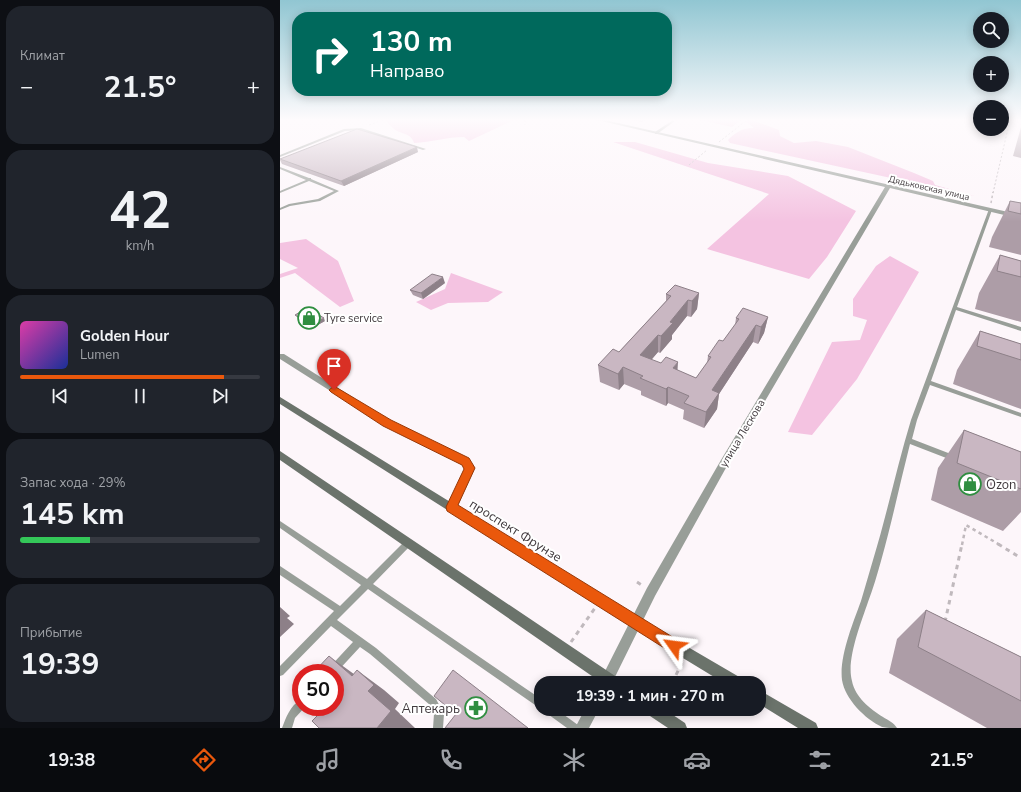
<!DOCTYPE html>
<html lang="ru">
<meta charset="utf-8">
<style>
:root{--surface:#171b24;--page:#20242c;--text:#f1f3f6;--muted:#9ea1a6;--line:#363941;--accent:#ea580c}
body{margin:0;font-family:"Nunito Sans",sans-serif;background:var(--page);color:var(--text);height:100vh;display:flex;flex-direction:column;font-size:15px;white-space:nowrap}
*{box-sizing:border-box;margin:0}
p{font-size:13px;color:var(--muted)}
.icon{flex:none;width:22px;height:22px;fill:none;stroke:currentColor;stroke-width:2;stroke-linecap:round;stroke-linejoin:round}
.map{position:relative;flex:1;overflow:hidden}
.drawer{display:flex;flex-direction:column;gap:6px;padding:6px;background:#0d0f14;width:280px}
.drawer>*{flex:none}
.guide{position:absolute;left:12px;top:12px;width:380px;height:84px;border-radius:16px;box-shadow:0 2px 10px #0003;background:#00695c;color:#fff;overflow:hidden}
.tools{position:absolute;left:693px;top:12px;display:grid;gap:8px}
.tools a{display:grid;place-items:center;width:36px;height:36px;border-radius:50%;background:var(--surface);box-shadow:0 2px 10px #0003;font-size:20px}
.speed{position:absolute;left:12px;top:664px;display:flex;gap:8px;font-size:20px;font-weight:700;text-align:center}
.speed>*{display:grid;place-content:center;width:52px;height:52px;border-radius:50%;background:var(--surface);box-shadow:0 2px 10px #0003;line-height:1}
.speed .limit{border:6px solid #d22;background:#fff;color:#111}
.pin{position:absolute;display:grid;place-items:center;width:34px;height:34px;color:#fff;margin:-41px -17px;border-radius:50% 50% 50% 0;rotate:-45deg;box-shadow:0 0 4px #0007}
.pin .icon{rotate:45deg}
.me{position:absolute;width:44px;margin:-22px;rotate:301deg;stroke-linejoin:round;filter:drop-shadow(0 0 3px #0008)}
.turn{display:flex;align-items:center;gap:14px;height:84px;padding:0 12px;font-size:18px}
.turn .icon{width:52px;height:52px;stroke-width:2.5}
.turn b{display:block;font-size:28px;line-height:34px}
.big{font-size:30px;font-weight:700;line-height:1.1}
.drawer .widget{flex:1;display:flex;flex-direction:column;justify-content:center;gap:6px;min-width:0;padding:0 14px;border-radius:16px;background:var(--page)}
.drawer .dial{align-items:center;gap:0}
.dial b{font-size:52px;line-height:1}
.song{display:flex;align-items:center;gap:12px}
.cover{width:48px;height:48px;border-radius:6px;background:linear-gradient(135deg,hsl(320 70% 55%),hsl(230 70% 35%))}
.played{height:4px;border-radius:2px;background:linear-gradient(90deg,var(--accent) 85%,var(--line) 85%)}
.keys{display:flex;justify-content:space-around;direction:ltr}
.heat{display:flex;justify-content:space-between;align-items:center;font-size:22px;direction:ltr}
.charge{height:6px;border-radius:3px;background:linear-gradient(90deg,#34c759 29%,var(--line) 0)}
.trip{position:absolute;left:254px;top:676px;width:232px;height:40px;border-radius:16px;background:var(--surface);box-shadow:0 2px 10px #0003;font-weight:700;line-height:40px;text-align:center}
.menu{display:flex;height:64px;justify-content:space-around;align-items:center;background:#090b0e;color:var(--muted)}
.menu .icon{width:28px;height:28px}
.menu .active{color:var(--accent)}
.menu b{font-size:18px;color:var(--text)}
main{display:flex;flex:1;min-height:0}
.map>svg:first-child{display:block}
</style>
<main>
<section class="drawer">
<div class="widget"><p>Климат</p>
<div class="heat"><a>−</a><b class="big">21.5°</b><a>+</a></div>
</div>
<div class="widget dial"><b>42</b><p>km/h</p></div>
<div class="widget">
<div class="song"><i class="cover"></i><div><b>Golden Hour</b><p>Lumen</p></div></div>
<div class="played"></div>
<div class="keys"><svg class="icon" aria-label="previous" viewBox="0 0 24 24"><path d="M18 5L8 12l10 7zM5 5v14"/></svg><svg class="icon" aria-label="pause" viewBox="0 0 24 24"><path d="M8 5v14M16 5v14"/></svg><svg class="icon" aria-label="next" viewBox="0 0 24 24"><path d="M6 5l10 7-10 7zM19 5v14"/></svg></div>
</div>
<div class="widget"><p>Запас хода · 29%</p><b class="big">145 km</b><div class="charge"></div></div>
<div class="widget"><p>Прибытие</p><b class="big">19:39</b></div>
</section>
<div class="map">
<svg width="741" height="728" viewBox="0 0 741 728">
<rect width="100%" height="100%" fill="#fdf6fa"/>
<path fill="#f4c3e1" d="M106,120h128l-45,21 -5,-4c-17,0 -33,5 -50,6 -3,-11 -14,-8 -21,-15 -3,-2 -5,-5 -7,-8z
M420,120h41l-9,7z
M472,120l27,10 1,6 14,7 22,-2 32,6 66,26 19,8 2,4 39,11 -244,-53 -2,-3c6,-7 16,-13 26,-12l-9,-7z
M333,142h22l73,21 80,13 68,35 -29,46 -18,22 -102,-30 62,-55z
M26,239l32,22 16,40 -14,6 -45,-34 -15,5v-4l18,-6 -18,-9v-16z
M610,256l29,16 -62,107 -45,56 -24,-3 44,-90 28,-2 7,-20 -14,-4v-17l23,-33z
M171,273l52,19 -15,10 -40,1 -17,7 -15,-8 29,-13z"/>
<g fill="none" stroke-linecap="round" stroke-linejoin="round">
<path stroke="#c0b9bd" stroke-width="1" stroke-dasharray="2 2" stroke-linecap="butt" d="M245,120v5
M89,125l14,-5
M439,142l28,-22
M409,165l18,-15
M713,193l17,-73"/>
<path stroke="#c0b9bd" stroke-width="1.5" stroke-dasharray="2.5 2.5" stroke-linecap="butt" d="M711,203l2,-11"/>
<path stroke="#c0b9bd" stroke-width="2.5" stroke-dasharray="3.5 3.5" stroke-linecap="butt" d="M682,545l4,-20 34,20"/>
<path stroke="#c0b9bd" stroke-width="3" stroke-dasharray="4.5 4.5" stroke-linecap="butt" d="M718,544l23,14
M357,582l6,4
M665,622l17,-78
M291,642l24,-34
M392,683l10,-20"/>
<path fill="#989e98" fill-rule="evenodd" d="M393,120l2,1 -18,13h-2v-2z
M81,128l65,21 -3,1 -62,-20 -16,1 -65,26v-2l64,-26z
M0,167l29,11h2v1l28,12 -19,10 -30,5 -10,4v-2l9,-4 29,-5 16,-8 -25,-10 -29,12v-2l26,-11 -26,-11z
M709,209l3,1 -35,97 64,20v4l-65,-21 -25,71 90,32v4l-91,-32 -13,35 -5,19 44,17 1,2 -1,2 -2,1 -44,-17c-10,39 -18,78 -29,117 -4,14 -8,28 -13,41 -7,21 -22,58 -16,79 3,16 18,28 31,36 5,3 11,6 14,11 -5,0 -11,0 -15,-1 -17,-8 -37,-28 -40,-47 -3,-23 11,-57 19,-79 4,-14 8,-27 12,-41 14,-46 24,-94 38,-140z
M0,521l87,58 38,-38 3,-2 3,2 1,2 -1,2 -38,39 168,115v10l-3,-2 -170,-118 -31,31 39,28 60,51 8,15 -1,14h-10l1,-14 -4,-9 -60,-51 -10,-7 -25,27v-1h-9l1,-3 26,-28 -22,-16 -48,49 -3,1v-10l54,-55 -54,-36v-9l60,40 21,-21 -81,-57z
M21,700v7h4l-10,11 -3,10h-10c4,-10 8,-23 19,-28z
M263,709h13l22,16 2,3h-13l-22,-16z"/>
<path fill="#989e98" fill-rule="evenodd" d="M317,120h8l416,95v4l-131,-31 -163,278 -72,130 -43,87h-13l48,-95 74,-128 164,-273z
M0,354h4l106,67 78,38 7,9 -19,42 -4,2 -4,-2 -1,-3 18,-38 -3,-4 -78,-40 -104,-66z
M305,709h14l-10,19h-14z"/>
<path fill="#6b736b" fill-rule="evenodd" d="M0,397l360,222 101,59 1,5h-18l-92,-56 -352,-223z
M0,451l338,227 1,5h-17l-322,-223z
M479,690l57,33 2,5h-20l-39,-24z
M365,709h19l21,14 2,5h-19l-21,-14z"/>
</g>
<path fill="#ad9da7" d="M352,120h13l-3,2z
M741,127v31l-8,-2z
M138,152l-74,34 -62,-22 -2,-4z
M730,201l11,2v52l-32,-8 3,-10z
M720,255l21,6v61l-46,-13 4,-16z
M165,283l-22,16 -10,-4 -3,-5z
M419,293l-2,16 -6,8 -4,-1 -15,19v4l-12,14 -2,-1 -7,8 45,18 11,-15 1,-7 15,-15 12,-16 1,-7 32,-1 -4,16 -6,11 -5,-2 -34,52 -2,15 -13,19 -21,-9 1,-9 -16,-7 -2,3 -25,-11v-4l-17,-7 -5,6 -19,-8 -2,-17 21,-13 47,-51v-7z
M15,315l30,6 -11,6 -17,-10z
M700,331l41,13v65l-68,-25 4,-14z
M684,430l57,22v60l-18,19 -72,-31 7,-32z
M646,610l95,47v71h-34l-98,-55 8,-34z"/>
<path fill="#8d8088" d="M137,147l1,5 -74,34 -3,-5z
M163,277l2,6 -22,16 -2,-6z
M419,293l-2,16 -6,8 1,-16z
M408,300l-1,16 -15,19v4l-12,14 1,-17 9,-14z
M488,317l-4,16 -6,11 3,-17z
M44,318l1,3 -11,6 -2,-2z
M476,325l-3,17 -34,52 -2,15 -13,19 2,-16 6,-22z
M378,335v17l-17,20 -1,-17z
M398,362l-1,16 -4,-10z
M343,367l1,17 -5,6 -1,-16z
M388,387v16l-2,3v-17z
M0,607l10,9 -3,2 7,6 -14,13z
M49,656l29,21 -1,-7 27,20 15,13 -4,6 20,19h-38l-25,-52z"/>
<path fill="#c9b7c2" stroke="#8d8088" d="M77,129l60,18 -76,34 -61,-22z
M730,201l11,2v11l-13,-3z
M720,255l21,6v16l-24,-6z
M152,274l11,3 -22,16 -11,-3z
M395,285l24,8 -7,8 -4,-1 -18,22 3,1 -12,13 -3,-1 -18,20 21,8 5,-6 12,5 -5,6 23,10 15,-21 -3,-1 11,-16 4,1 16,-22 -3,-1 7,-10 25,9 -7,10 -5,-2 -44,65 7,3 -13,19 -22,-9 5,-7 -21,-9 -2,2 -26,-11 3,-2 -20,-9 -5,7 -20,-9 15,-16 6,3 52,-56 -5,-2z
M27,308l17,10 -12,7 -17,-10z
M700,331l41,13v16l-44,-14z
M684,430l57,22v37l-64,-26z
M646,610l95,47v44l-103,-54z
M49,656l23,20 5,-6 17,15 -6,6 23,20 -14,17h-58l-7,-7 5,-5 -9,-9h27v-34h-22z
M173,670l75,58h-83l11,-14 -22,-18z
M21,686v15l-7,-7z"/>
<linearGradient id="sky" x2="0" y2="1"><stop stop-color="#91c6d2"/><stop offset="0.54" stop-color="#fefbfd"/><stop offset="1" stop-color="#fefbfd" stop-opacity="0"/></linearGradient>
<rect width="741" height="222" fill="url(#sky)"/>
<path fill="#ea580c" stroke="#983908" d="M54,386l57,34 78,38 6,10 -17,37 221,136 2,5 -2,5 -5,2 -5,-2 -222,-140 -1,-4 18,-38 -2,-4 -79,-39 -52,-34 -2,-2z"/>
<defs>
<g id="shop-ring" transform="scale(1.15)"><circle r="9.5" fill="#fff" stroke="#2f8e40" stroke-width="1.5"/><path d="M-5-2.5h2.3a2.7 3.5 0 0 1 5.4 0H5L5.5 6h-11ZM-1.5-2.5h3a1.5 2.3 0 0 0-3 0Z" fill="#2f8e40"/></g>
<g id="pharmacy-ring" transform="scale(1.15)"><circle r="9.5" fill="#fff" stroke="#2f8e40" stroke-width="1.5"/><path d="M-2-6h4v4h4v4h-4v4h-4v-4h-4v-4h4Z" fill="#2f8e40"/></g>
</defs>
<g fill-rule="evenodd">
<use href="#shop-ring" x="29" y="318"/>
<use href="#shop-ring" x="690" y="484"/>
<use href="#pharmacy-ring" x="196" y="708"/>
</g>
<g text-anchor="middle" stroke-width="4" stroke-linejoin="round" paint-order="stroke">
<g font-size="9" fill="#413a3e" stroke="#fff">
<text transform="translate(649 188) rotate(13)" y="3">Дядьковская улица</text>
</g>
<g font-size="11" fill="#413a3e" stroke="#fff" text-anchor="start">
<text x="44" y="322">Tyre service</text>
</g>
<g font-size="11" fill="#413a3e" stroke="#fff">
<text transform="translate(462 433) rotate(-59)" y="4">улица Лескова</text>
</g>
<g font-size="13" fill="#413a3e" stroke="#fff" text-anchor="start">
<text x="706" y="489">Ozon</text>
<text x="180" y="713" text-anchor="end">Аптекарь</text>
</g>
<g font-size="13" fill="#413a3e" stroke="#fff">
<text transform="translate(236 530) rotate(32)" y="5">проспект Фрунзе</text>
</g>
</g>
</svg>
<div class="tools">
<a><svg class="icon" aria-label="search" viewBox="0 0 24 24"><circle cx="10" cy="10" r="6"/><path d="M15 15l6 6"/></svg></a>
<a>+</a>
<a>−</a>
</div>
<div class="speed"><div class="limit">50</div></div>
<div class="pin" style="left:54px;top:390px;background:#d93025"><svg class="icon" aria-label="arrive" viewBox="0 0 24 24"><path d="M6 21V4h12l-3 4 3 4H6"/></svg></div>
<svg class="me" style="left:394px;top:646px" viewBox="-20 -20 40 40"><path d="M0-17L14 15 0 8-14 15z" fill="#ea580c" stroke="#fff" stroke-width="4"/></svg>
<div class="trip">19:39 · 1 мин · 270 m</div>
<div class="guide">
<div class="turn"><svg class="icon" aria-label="right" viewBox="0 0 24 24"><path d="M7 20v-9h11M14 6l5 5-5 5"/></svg><div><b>130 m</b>Направо</div></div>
</div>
</div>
</main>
<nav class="menu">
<b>19:38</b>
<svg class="icon active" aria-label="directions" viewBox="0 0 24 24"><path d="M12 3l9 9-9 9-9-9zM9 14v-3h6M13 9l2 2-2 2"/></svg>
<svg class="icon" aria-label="music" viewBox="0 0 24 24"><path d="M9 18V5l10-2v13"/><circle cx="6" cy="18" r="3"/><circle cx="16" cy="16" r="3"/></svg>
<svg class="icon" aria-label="phone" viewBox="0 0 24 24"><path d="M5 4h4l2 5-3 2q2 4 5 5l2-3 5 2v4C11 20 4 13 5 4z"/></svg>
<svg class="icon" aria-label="climate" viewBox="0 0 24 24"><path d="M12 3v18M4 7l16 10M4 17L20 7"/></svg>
<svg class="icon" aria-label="car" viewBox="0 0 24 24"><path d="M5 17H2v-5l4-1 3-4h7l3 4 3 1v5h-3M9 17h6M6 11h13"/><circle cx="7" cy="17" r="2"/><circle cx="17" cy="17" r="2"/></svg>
<svg class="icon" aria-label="filters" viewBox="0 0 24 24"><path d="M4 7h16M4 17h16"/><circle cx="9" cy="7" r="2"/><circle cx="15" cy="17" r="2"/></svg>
<b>21.5°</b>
</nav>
